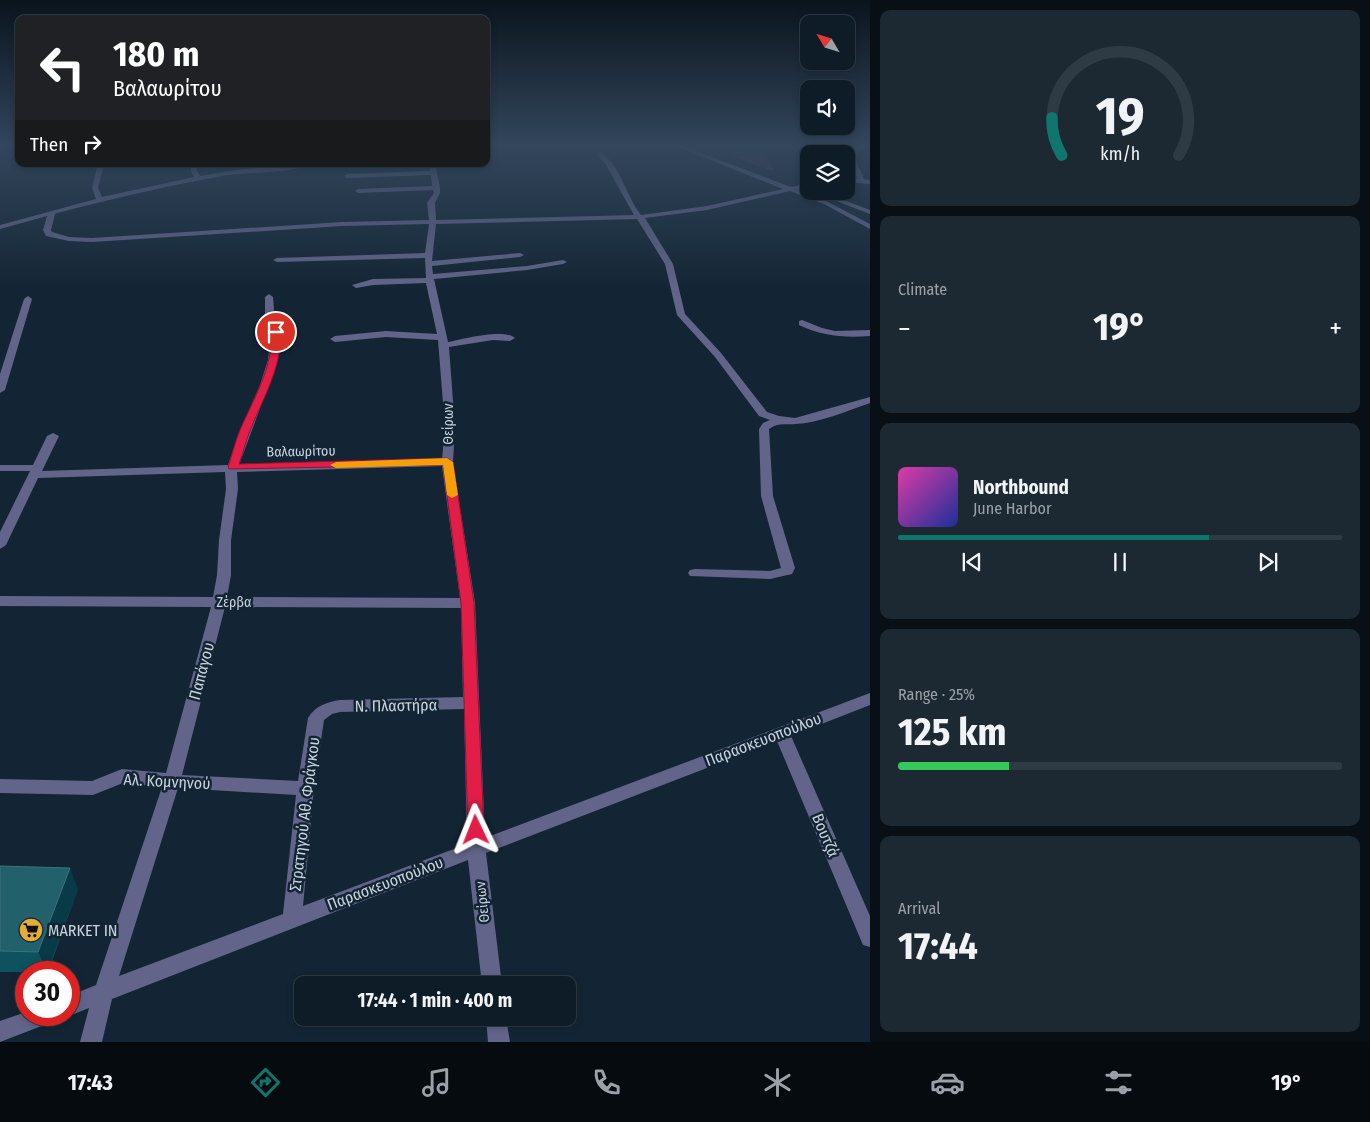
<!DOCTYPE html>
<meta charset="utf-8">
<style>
:root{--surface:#0e1c27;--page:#1c2933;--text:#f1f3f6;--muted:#9ba1a7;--line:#2e3a44;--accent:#0f766e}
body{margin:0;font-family:"Fira Sans Condensed",sans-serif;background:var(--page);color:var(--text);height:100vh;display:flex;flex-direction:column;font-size:19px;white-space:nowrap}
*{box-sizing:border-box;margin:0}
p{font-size:16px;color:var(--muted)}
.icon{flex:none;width:28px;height:28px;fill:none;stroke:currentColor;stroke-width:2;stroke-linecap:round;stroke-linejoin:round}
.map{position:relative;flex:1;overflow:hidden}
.details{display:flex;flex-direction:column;gap:10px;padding:10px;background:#080f15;width:500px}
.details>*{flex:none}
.hud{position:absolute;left:15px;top:15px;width:475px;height:152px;border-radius:10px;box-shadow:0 2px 8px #0003,0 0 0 1px var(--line);background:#202124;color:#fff;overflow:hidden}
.needle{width:32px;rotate:308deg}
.tools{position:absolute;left:800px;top:15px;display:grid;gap:10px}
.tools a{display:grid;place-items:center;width:55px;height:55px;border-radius:10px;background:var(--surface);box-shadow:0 2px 8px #0003,0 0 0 1px var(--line);font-size:25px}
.speed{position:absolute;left:15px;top:961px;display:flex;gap:10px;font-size:25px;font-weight:700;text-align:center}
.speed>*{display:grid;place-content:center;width:65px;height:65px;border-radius:50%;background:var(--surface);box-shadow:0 2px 8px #0003,0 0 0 1px var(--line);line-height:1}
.speed .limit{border:8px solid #d22;background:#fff;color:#111}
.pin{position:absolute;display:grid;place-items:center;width:42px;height:42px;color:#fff;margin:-21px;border:2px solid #fff;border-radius:50%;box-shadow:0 1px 5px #0007}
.me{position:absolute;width:55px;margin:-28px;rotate:358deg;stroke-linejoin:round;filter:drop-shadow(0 0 4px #0008)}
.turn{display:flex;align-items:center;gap:18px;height:105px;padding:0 15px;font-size:22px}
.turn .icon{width:65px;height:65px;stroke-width:2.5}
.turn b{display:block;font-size:35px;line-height:42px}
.then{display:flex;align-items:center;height:48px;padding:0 15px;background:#0003;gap:10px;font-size:19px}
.big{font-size:38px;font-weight:700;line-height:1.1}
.details .widget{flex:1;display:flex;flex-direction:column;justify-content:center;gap:8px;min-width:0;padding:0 18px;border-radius:10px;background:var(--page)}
.details .dial{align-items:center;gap:0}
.dial svg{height:130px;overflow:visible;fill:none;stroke:var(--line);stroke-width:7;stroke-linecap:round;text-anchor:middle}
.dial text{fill:var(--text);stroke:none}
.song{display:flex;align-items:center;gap:15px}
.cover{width:60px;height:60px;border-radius:8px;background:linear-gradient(135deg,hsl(320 70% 55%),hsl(230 70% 35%))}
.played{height:5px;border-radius:2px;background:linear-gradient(90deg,var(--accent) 70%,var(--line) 70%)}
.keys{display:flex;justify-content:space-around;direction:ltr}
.heat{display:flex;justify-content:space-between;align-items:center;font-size:28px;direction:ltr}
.charge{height:8px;border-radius:4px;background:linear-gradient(90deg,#34c759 25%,var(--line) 0)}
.trip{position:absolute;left:294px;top:976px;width:282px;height:50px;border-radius:10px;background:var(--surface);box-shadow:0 2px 8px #0003,0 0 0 1px var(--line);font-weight:700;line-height:50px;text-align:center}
.dock{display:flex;height:80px;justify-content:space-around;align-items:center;background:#060b10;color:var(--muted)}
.dock .icon{width:35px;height:35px}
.dock .active{color:var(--accent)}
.dock b{font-size:22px;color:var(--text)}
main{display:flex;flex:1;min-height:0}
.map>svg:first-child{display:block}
</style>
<main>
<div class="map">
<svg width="870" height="1042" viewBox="0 0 870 1042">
<rect width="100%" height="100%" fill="#132534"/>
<path fill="#423349" d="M701,145h60l13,25h-5z"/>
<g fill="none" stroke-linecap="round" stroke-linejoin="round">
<path fill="#626589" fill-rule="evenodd" d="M673,145h8l110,42 18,-4v4l-11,3 30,12 42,22v5l-46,-25 -34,-13 -83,19 -62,8 28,46 12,50 36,39 46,59 12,4 16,2 75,-21v6c-24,8 -50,20 -75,21 -10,1 -17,-2 -26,5l4,67 22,72 -3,6 -22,5 -80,-3 -2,-3 2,-3 5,-1 75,2 11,-3 -20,-72 -2,-67 4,-6 7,-3 -11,-4 -44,-59 -38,-42 -12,-51 -28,-45 -201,5 -4,37 88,-8 4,2 -4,2 -88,9 1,8 94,-8 36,-6 4,2 -4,2 -36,6 -93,9 14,63c15,-3 55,-14 67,-4l-5,3 -17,-1 -44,7 6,81 -2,34 22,141 10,235 385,-145v12l-79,31 79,180v31l-7,-2 -86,-204 -291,112 16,132h-20l-14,-125 -356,139 -10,43h-22l9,-34 -20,8 -3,-1h3v-19l27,-11 66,-198 -39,-4 -30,12 -93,-2v-14l92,2 30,-12 44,4 45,-166 -211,-1v-10l213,1 4,-22 2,-35 7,-51 -1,-17 -187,6 -32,67 -6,4v-17l30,-61h-30v-6h33l14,-29 6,-3 6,3 -17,35 186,-6 11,-32 21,-48 8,-25 3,-28 -6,-10v-25l4,-3 4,3 2,25 6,10 -3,28 -39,105 203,-6 3,-31 -7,-88 -52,-3 -51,5 -5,-3 5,-3 51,-5 51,3 -11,-51 -53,2 -17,3 -4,-3 21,-6 53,-1 -1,-20 -148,4 -4,-2 4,-2 148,-5 4,-29 -87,2 -250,16 -23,-1 -23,-5 -3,-6 4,-14 -47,13v-4l96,-26 -4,-11 6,-24h6l-6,24 4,9 92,-20 -3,-6v-7h6v7l3,5 43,-7 65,-5c-15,10 -65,8 -86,12 -56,10 -110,23 -165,37l-2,1 -4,16 1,2 17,5 23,1 250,-16 87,-2 -2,-17 7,-10 -1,-3 -75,3 -3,-2 3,-2 74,-3 -1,-11 -84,3 -3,-2 3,-2 83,-3 -1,-7h6l5,24v5l-5,10 1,17 198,-5 -28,-50 -9,-11 3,-2c19,10 27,46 41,63l66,-9 76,-17zM442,466l18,132 -233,-1 4,-22v-35l7,-51 -1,-17zM225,607l236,1 2,89 -123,3c-13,2 -25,6 -32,18l-10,63 -116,-6zM464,709l3,135 -164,62 11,-118 10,-68 8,-6 8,-2zM178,788l118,7 -13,119 -164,62z
M815,145h6l6,9h-6z
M859,145h7c-16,14 -9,16 -2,34l6,1v4l-24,-2v-4l11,1 -8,-22 3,-7z
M833,196l37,14v4l-39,-15 -1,-1z
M28,296l4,3 -27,91 -5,3v-19l24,-75z
M802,320l20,8 13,3 35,-1v6c-26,2 -48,0 -71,-11v-4z
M26,1012v3h29l-3,7 -52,20v-21z
M486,1018h20l4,24h-22z"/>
</g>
<path fill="#0e525e" d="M0,866l78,23 -30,83h-48z"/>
<path fill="#083a47" d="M70,868l8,21 -31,83 -9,-20z"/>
<path fill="#22606b" stroke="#3c727d" d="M0,866l70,2 -32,84 -38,-1z"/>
<linearGradient id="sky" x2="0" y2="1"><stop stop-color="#0a141d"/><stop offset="0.5" stop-color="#33465c"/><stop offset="1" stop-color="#33465c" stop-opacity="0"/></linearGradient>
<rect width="870" height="291" fill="url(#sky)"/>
<path fill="#e11d48" stroke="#92132f" d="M276,329l4,3c3,34 -18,68 -30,99 -4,10 -7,22 -11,33l208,-6 6,4 21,141 10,227 -3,5 -5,2 -6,-2 -2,-5 -7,-227 -18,-138 -214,4 -1,-2c4,-12 7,-25 12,-37 13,-30 34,-64 31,-98z"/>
<path fill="#f59e0b" d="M447,458l6,4 5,33 -6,3 -5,-3 -4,-30 -107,3 -6,-3 6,-3z"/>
<defs>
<g id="supermarket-disc" transform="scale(1.25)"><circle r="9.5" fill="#e6ad36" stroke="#132534"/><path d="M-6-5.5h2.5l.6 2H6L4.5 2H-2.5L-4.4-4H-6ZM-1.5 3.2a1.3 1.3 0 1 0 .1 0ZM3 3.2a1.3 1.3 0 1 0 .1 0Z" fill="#111"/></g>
</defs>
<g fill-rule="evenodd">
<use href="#supermarket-disc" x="31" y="930"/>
</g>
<g text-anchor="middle" stroke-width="5" stroke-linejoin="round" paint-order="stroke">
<g font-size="14" fill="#c8d3de" stroke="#132534">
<text transform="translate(448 424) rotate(-90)" y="5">Θείρων</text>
<text transform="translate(301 451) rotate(-1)" y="5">Βαλαωρίτου</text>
<text x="234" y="607">Ζέρβα</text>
<text transform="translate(482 902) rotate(-96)" y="5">Θείρων</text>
</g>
<g font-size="16" fill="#c8d3de" stroke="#132534">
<text transform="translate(201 671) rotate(-75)" y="6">Παπάγου</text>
<text transform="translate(396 705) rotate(-1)" y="6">Ν. Πλαστήρα</text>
<text transform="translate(763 739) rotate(-21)" y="6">Παρασκευοπούλου</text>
<text transform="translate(167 781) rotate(3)" y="6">Αλ. Κομνηνού</text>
<text transform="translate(304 814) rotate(-83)" y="6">Στρατηγού Αθ. Φράγκου</text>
<text transform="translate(826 835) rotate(67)" y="6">Βουτζά</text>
<text transform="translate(385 883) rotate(-21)" y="6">Παρασκευοπούλου</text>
</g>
<g font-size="16" fill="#c8d3de" stroke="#132534" text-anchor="start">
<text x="48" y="936">MARKET IN</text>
</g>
</g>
</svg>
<div class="tools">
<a><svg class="needle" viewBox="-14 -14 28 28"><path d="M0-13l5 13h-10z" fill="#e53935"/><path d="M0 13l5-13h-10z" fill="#9ba1a7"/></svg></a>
<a><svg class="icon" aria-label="sound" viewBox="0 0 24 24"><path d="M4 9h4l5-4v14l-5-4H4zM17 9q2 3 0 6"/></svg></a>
<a><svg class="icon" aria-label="layers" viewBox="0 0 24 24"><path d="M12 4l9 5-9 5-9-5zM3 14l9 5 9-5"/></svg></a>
</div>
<div class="speed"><div class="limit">30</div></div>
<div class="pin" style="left:276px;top:332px;background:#d93025"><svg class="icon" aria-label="arrive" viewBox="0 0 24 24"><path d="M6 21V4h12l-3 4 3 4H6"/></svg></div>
<svg class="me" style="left:476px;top:830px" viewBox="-20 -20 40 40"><path d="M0-17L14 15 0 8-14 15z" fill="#e11d48" stroke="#fff" stroke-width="4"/></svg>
<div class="trip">17:44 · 1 min · 400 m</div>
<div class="hud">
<div class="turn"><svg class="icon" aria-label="left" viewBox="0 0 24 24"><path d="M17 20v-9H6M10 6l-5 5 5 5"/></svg><div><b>180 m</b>Βαλαωρίτου</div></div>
<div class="then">Then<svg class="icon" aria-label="right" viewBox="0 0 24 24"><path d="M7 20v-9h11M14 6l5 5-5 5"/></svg></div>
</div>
</div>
<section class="details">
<div class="widget dial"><svg viewBox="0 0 100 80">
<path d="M14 69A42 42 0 1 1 86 69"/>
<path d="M14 69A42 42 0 0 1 8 46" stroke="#0f766e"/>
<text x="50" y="56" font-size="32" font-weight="700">19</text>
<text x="50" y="72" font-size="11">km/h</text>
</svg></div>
<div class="widget"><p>Climate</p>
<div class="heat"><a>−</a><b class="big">19°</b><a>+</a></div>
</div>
<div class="widget">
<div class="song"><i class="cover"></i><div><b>Northbound</b><p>June Harbor</p></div></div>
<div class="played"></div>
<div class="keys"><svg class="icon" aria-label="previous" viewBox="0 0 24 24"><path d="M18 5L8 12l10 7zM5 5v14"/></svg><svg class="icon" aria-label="pause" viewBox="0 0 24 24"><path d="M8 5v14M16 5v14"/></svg><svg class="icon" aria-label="next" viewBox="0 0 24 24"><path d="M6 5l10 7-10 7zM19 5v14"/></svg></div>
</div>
<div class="widget"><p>Range · 25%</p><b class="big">125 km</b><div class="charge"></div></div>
<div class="widget"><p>Arrival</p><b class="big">17:44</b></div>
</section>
</main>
<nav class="dock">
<b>17:43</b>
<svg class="icon active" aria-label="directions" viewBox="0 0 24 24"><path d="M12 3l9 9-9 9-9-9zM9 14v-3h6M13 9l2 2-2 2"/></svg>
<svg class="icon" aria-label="music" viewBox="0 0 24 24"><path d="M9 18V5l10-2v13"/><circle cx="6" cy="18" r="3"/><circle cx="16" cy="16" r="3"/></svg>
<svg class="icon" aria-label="phone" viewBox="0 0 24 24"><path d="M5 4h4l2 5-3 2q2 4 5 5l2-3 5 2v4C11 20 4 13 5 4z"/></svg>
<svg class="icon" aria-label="climate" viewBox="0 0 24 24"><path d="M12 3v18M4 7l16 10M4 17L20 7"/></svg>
<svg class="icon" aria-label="car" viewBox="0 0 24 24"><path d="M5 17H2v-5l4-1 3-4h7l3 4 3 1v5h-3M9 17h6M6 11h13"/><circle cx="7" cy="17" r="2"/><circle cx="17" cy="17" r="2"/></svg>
<svg class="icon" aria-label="filters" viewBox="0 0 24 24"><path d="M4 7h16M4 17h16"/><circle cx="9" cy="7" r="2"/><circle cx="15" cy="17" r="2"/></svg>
<b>19°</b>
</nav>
